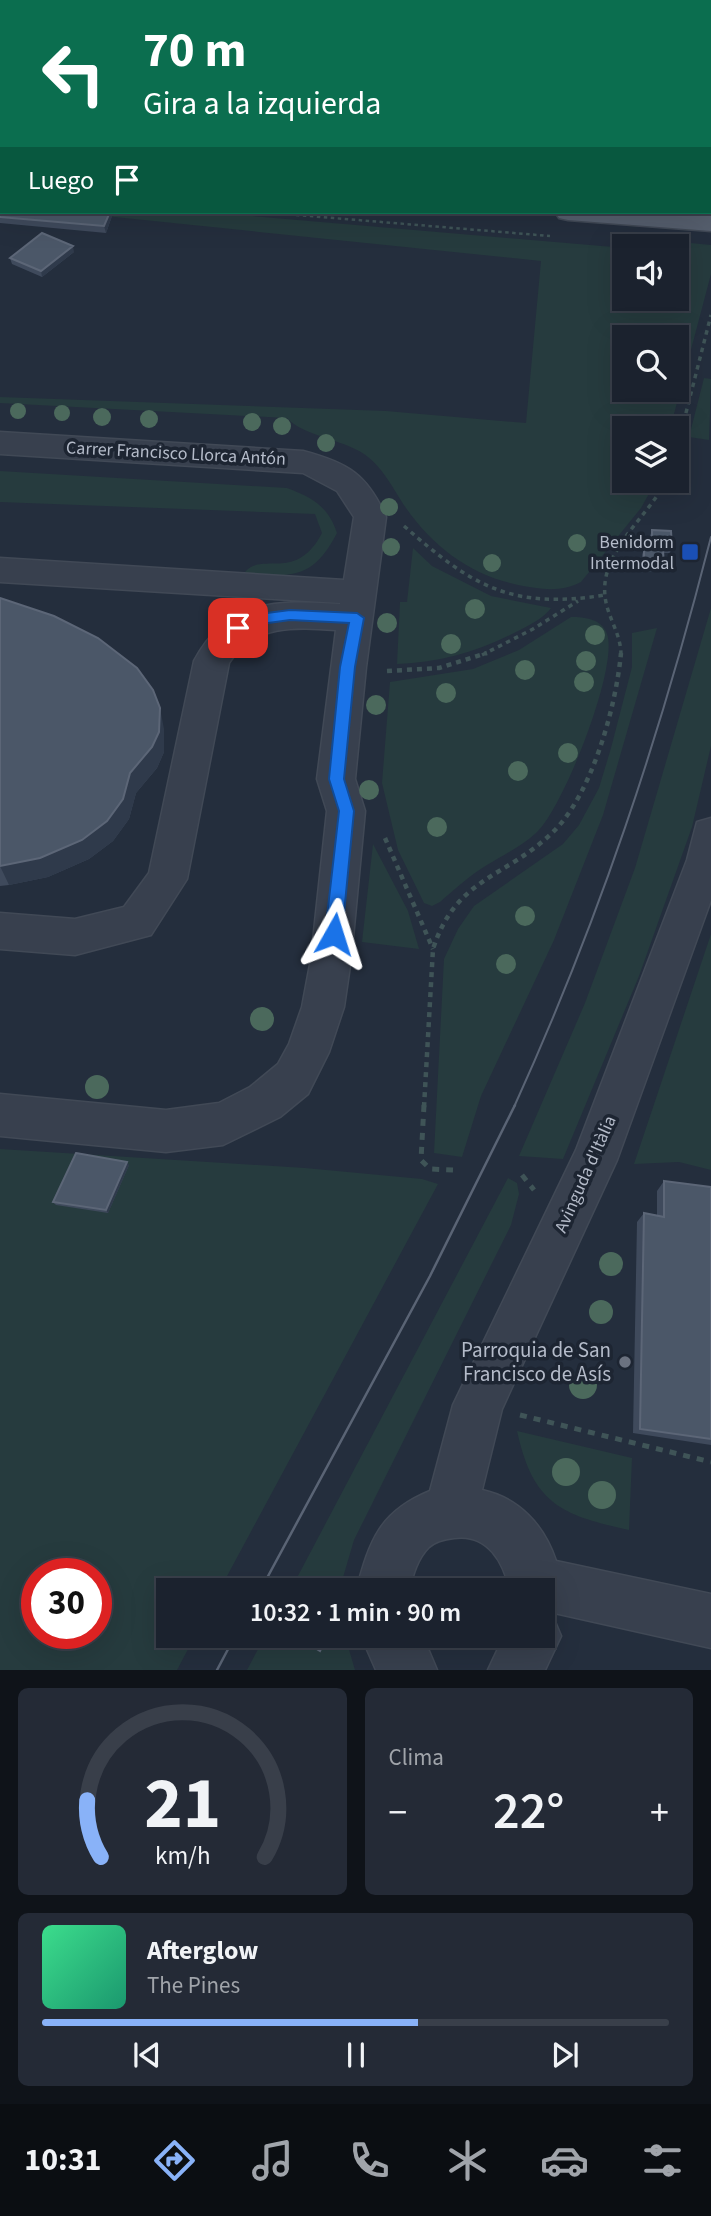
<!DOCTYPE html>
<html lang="es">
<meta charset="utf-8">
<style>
:root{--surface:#1b222e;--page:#242a36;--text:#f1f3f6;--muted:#a0a4aa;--line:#393f4a;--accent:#89b2f8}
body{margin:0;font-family:"Source Sans 3",sans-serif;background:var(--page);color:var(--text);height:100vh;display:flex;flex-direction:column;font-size:26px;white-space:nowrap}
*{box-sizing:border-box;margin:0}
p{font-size:23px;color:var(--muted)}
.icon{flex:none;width:38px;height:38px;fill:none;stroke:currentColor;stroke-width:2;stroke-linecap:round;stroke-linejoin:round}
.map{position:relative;height:1670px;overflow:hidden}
.details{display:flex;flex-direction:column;gap:18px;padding:18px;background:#0f1319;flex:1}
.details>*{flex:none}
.top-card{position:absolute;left:0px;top:0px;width:712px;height:214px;box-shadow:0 7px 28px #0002,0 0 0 2px var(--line);background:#0b6e4f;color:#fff;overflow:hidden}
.controls{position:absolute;left:612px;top:234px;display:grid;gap:14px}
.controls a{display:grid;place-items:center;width:77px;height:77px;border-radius:0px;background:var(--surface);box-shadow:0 7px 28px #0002,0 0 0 2px var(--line);font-size:35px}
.speed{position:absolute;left:21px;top:1558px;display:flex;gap:14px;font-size:35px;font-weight:700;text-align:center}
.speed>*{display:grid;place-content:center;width:91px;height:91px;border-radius:50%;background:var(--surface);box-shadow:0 7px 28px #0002,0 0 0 2px var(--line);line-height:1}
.speed .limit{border:10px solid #d22;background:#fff;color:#111}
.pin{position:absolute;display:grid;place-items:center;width:60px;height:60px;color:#fff;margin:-30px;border-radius:14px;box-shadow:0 4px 10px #0006}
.me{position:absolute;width:77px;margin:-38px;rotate:6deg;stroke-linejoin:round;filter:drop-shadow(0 0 5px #0008)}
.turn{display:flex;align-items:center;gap:24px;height:147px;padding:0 28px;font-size:32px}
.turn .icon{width:91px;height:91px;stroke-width:2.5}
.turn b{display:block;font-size:49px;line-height:60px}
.then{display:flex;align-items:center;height:66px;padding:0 28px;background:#0003;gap:14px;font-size:26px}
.big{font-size:52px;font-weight:600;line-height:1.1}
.details .tile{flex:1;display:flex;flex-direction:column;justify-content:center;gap:10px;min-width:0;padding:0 24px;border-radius:10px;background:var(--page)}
.details .dial{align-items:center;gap:0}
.dial svg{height:182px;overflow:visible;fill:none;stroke:var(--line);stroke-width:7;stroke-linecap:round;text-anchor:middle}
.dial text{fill:var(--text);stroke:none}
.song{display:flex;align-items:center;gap:21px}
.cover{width:84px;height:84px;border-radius:10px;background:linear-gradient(135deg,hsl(150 70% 55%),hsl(160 70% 35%))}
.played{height:7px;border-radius:4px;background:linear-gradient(90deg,var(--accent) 60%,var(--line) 60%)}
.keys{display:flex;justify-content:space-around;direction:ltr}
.heat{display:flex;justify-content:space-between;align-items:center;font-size:38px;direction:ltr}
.details .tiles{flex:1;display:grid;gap:18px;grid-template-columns:1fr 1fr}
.tile:last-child{grid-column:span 2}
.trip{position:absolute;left:156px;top:1578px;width:399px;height:70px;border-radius:0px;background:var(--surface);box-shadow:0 7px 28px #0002,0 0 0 2px var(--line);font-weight:600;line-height:70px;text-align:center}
.menu{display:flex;height:112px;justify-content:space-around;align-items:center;background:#0b0e12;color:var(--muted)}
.menu .icon{width:49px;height:49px}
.menu .selected{color:var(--accent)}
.menu b{font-size:32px;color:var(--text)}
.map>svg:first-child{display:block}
</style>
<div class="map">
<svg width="711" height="1670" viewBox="0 0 711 1670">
<rect width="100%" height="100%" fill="#242e3d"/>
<path fill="#263b3e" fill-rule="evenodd" d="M0,0h711v162l-1,-160h-708v38z
M66,212h139l420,36v51h52v-52l3,-5 31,3v29l-41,155h-45v52h31l-15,27 -60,74c-20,11 -42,7 -63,3 -47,-10 -84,-37 -112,-77 -13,-19 -22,-40 -42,-54 -22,-15 -61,-18 -77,-36l-287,-15v-6l386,14 140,12 15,-162zM625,338h52v52h-52z
M704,378l7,1 -2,61 -20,-3z
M0,471l287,17c26,10 41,18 50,45 -23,44 -42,44 -88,42l-4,-3c17,-21 51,11 77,-39l-7,-19 -315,-12z
M413,548l19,18 59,30 60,12c-7,10 -20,16 -31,22 -40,21 -77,32 -123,34l3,-62h7z
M711,608v138l-19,81 -53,149 -76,183 -44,-3 66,-153 50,-135z
M571,617c14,0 31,2 36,17 12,33 -44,175 -71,199 -14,13 -33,22 -49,32 -17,10 -32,24 -47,37l-8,4 -8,-3 -26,-53 -16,-67 8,-101 83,-13 46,-19z
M657,628l-54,187 -49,125 -73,156 -19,61 -28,-4 10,-194 14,-30 16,-23 89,-62 16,-19 20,-37 12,-40 21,-81v-34z
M373,844l35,67 11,38 -57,-7z
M711,934v236l-32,-8 -45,2z
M0,1149l305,19 117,11 16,5 -219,407h-51v45h27l-18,34h-177zM37,1573h59v60h-59z
M508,1178l9,5 2,11 -8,31 -157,315 -15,51h-49z
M517,1431l115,27 -3,72c-68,-15 -96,-26 -112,-99z
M265,1636h80l10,34h-108z"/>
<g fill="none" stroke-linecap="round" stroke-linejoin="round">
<path fill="#17253b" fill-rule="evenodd" d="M9,0l20,2h-18z
M710,125h1v5h-1z"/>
<g stroke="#414956" stroke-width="3">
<path id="minor" d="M0,432l303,19c45,12 64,23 83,66l-20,150 -11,112 10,32 -14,148 -7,48 -15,45 -21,42 -28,23 -57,28 -57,7 -166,-16v-42l166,16 53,-7 31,-16 28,-23 11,-20 13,-37 9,-48 16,-148 -10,-32 19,-149c-40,-3 -83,-6 -107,33l-42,216 -36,56 -76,20 -75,-6v-36l75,6 49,-12 25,-34 45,-212c33,-62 83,-61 146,-57v-1l-340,-21v-24l344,22 10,-63 -17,-26 -34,-18 -303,-19z
M711,818v82l-94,260 -115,249 -20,81c37,8 62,35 74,71l155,33v54l-161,-36 -4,2 7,3 8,19 -16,34h-57l16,-34h38v-45h-32c-6,-28 -22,-58 -56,-53 -9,1 -18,3 -25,9 -12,12 -16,28 -20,44h-53c14,-51 23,-79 74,-100l23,-86 123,-255 111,-290 10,-38z
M361,1636h56l12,15 8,19h-61z"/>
</g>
<g stroke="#414956" stroke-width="3">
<path id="major" d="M0,131h2v16h-2z
M0,158l2,1v16l-2,-1z
M555,212l156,3v16l-143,-11 -9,-2z"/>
</g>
<path stroke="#3f5457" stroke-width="2.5" stroke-dasharray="3.5 3.5" stroke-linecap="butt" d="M261,212l289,24"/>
<path stroke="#3f5457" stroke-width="3.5" stroke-dasharray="4.5 4.5" stroke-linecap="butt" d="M677,448l34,-133
M404,526c68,60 107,84 201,69
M482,655l51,-26 45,-28
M621,655c0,-22 -14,-38 -16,-59 -5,-45 43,-79 61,-115"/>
<path stroke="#3f5457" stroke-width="4.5" stroke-dasharray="5 5" stroke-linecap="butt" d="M387,671l52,-3 48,-15
M385,838l48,111
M424,1107l9,-158c23,-72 73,-71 120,-117 39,-38 63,-125 68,-179"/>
<path stroke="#3f5457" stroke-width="5" stroke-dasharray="7 7" stroke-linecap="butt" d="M424,1105l-3,55 9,9 23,1
M522,1175l12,15
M520,1415l191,47"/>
<use href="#minor" fill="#38404e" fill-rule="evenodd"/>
<use href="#major" fill="#565f6e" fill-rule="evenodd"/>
<path stroke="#5a6475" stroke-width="2" d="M514,1107c85,-187 146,-370 197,-570"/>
<path stroke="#5a6475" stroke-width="2.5" d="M260,1591l170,-315 85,-171
M217,1670l18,-34"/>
</g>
<g fill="#4b695c">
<circle cx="18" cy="411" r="8"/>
<circle cx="62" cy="413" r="8"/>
<circle cx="102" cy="417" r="9"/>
<circle cx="149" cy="419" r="9"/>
<circle cx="252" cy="422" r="9"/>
<circle cx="282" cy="426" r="9"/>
<circle cx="326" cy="443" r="9"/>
<circle cx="389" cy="507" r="9"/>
<circle cx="577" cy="543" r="9"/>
<circle cx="391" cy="547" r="9"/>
<circle cx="492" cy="563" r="9"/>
<circle cx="475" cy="609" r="10"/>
<circle cx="387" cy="623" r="10"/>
<circle cx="595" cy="635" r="10"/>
<circle cx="451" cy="644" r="10"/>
<circle cx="586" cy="661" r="10"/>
<circle cx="525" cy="670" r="10"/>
<circle cx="584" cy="682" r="10"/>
<circle cx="446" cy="693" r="10"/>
<circle cx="376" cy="705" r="10"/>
<circle cx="568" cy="753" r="10"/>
<circle cx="518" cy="771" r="10"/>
<circle cx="369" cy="790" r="10"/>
<circle cx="437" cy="827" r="10"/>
<circle cx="525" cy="916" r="10"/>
<circle cx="506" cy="964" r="10"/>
<circle cx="262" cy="1019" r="12"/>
<circle cx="97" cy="1087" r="12"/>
<circle cx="611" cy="1264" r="12"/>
<circle cx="601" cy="1312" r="12"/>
<circle cx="583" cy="1385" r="14"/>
<circle cx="566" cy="1472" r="14"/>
<circle cx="602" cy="1495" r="14"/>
</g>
<path fill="#3f4a5c" d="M629,0h82v13l-1,-11h-70z
M0,200l112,16 -6,17 -106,-10z
M74,252l-32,25 -30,-13 -2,-6z
M652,530l20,17 -2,6h-6v14l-1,5 -20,-1 -1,-16 2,-6h7l-1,-13z
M0,598l164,131v23l-7,16 -21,25 -7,26 -16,22 -24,18 -41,18 -39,8 -9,1z
M129,1165l-21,48 -52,-8 -3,-3z
M664,1181l47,6v258l-78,-12 4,-211 7,-9 13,2v-24z"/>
<path fill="#2f3a4b" d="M110,212h2v4l-6,17 -2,-7z
M73,246l1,6 -32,25 -1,-6z
M160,708l4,21v23l-7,16 -21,25 -7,26 -16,22 -24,18 -41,18 -39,8 -9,-19 130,-93z
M127,1162l2,3 -21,48 -2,-3z"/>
<path fill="#4b5768" stroke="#5c6677" stroke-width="2" d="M0,200h2v12h108l-6,14 -104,-9z
M42,233l31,13 -32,25 -31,-13z
M652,530l19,1 1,16 -20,-1z
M644,549l19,1 1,17 -20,-2z
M0,598l54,18 44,22 39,30 16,22 7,18 -1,24 -7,15 -22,26 -7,26 -16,22 -25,19 -42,18 -40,8z
M76,1153l51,9 -21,48 -53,-8z
M664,1181l47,6v252l-71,-10 4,-216 20,4z
M296,1636h31l-7,15z"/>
<path fill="#1a73e8" stroke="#114b97" stroke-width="2" d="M290,610l67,3 7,5 -9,49 -11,112 10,32 -12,123 -8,8 -9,-8 14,-123 -10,-32 11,-112 9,-44 -59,-3 -29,4 -23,10 -7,-6 2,-4 26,-10z"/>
<rect fill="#1a4fb4" stroke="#1d2532" stroke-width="2.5" x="681" y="543" width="18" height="18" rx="3.5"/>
<circle fill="#6b7280" stroke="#1d2532" stroke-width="2.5" cx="625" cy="1362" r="7"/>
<g text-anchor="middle" stroke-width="7" stroke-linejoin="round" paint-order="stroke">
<g font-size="18" fill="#b4bbc9" stroke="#1d2532">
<text transform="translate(176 453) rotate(3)" y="6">Carrer Francisco Llorca Antón</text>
<text transform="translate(585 1174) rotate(-66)" y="6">Avinguda d'Itàlia</text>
</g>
<g font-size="18" fill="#b4bbc9" stroke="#1d2532" text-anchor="end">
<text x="674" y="548">Benidorm<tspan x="674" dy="21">Intermodal</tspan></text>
</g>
<g font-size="21" fill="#b4bbc9" stroke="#1d2532" text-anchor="end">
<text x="611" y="1357">Parroquia de San<tspan x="611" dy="24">Francisco de Asís</tspan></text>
</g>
</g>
</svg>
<div class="controls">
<a><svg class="icon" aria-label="sound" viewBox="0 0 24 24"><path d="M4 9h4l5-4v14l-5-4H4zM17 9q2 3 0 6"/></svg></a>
<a><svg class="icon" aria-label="search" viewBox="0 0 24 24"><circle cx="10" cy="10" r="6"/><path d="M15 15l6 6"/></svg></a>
<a><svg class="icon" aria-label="layers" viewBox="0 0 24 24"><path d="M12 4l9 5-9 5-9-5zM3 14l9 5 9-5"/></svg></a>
</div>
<div class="speed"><div class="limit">30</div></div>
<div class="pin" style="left:238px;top:628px;background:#d93025"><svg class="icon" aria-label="arrive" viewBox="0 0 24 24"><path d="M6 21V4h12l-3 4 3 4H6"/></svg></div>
<svg class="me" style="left:334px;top:934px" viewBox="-20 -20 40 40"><path d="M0-17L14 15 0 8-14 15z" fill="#1a73e8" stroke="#fff" stroke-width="4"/></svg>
<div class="trip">10:32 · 1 min · 90 m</div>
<div class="top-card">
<div class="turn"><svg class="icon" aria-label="left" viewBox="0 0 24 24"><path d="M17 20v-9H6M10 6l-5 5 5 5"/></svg><div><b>70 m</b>Gira a la izquierda</div></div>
<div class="then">Luego<svg class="icon" aria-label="arrive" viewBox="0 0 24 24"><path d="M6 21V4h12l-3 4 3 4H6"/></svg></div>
</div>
</div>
<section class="details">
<div class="tiles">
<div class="tile dial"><svg viewBox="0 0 100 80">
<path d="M14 69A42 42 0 1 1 86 69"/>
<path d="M14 69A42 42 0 0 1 8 44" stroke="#89b2f8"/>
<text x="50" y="56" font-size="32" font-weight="700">21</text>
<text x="50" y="72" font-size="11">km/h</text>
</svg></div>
<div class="tile"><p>Clima</p>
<div class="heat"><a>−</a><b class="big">22°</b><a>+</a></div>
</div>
<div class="tile">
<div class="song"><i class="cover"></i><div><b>Afterglow</b><p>The Pines</p></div></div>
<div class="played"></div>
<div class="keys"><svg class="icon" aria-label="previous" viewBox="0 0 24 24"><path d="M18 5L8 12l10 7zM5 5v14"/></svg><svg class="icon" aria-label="pause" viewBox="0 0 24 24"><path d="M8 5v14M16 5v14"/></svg><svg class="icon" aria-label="next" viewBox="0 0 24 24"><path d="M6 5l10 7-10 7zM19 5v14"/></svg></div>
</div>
</div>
</section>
<nav class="menu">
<b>10:31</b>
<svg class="icon selected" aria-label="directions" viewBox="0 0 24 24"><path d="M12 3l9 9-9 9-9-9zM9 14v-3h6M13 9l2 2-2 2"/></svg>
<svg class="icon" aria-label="music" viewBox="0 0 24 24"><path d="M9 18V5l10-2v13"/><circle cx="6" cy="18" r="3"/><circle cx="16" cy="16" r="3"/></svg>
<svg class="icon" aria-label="phone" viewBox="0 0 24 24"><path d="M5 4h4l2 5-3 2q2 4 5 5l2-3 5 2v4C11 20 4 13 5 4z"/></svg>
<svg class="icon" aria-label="climate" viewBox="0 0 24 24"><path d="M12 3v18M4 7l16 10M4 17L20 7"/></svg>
<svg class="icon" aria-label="car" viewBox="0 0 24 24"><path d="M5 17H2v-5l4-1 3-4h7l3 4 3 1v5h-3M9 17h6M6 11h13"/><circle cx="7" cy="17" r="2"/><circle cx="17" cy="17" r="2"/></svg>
<svg class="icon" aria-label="filters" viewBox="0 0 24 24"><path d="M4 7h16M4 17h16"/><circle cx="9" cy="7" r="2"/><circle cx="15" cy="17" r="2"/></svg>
</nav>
